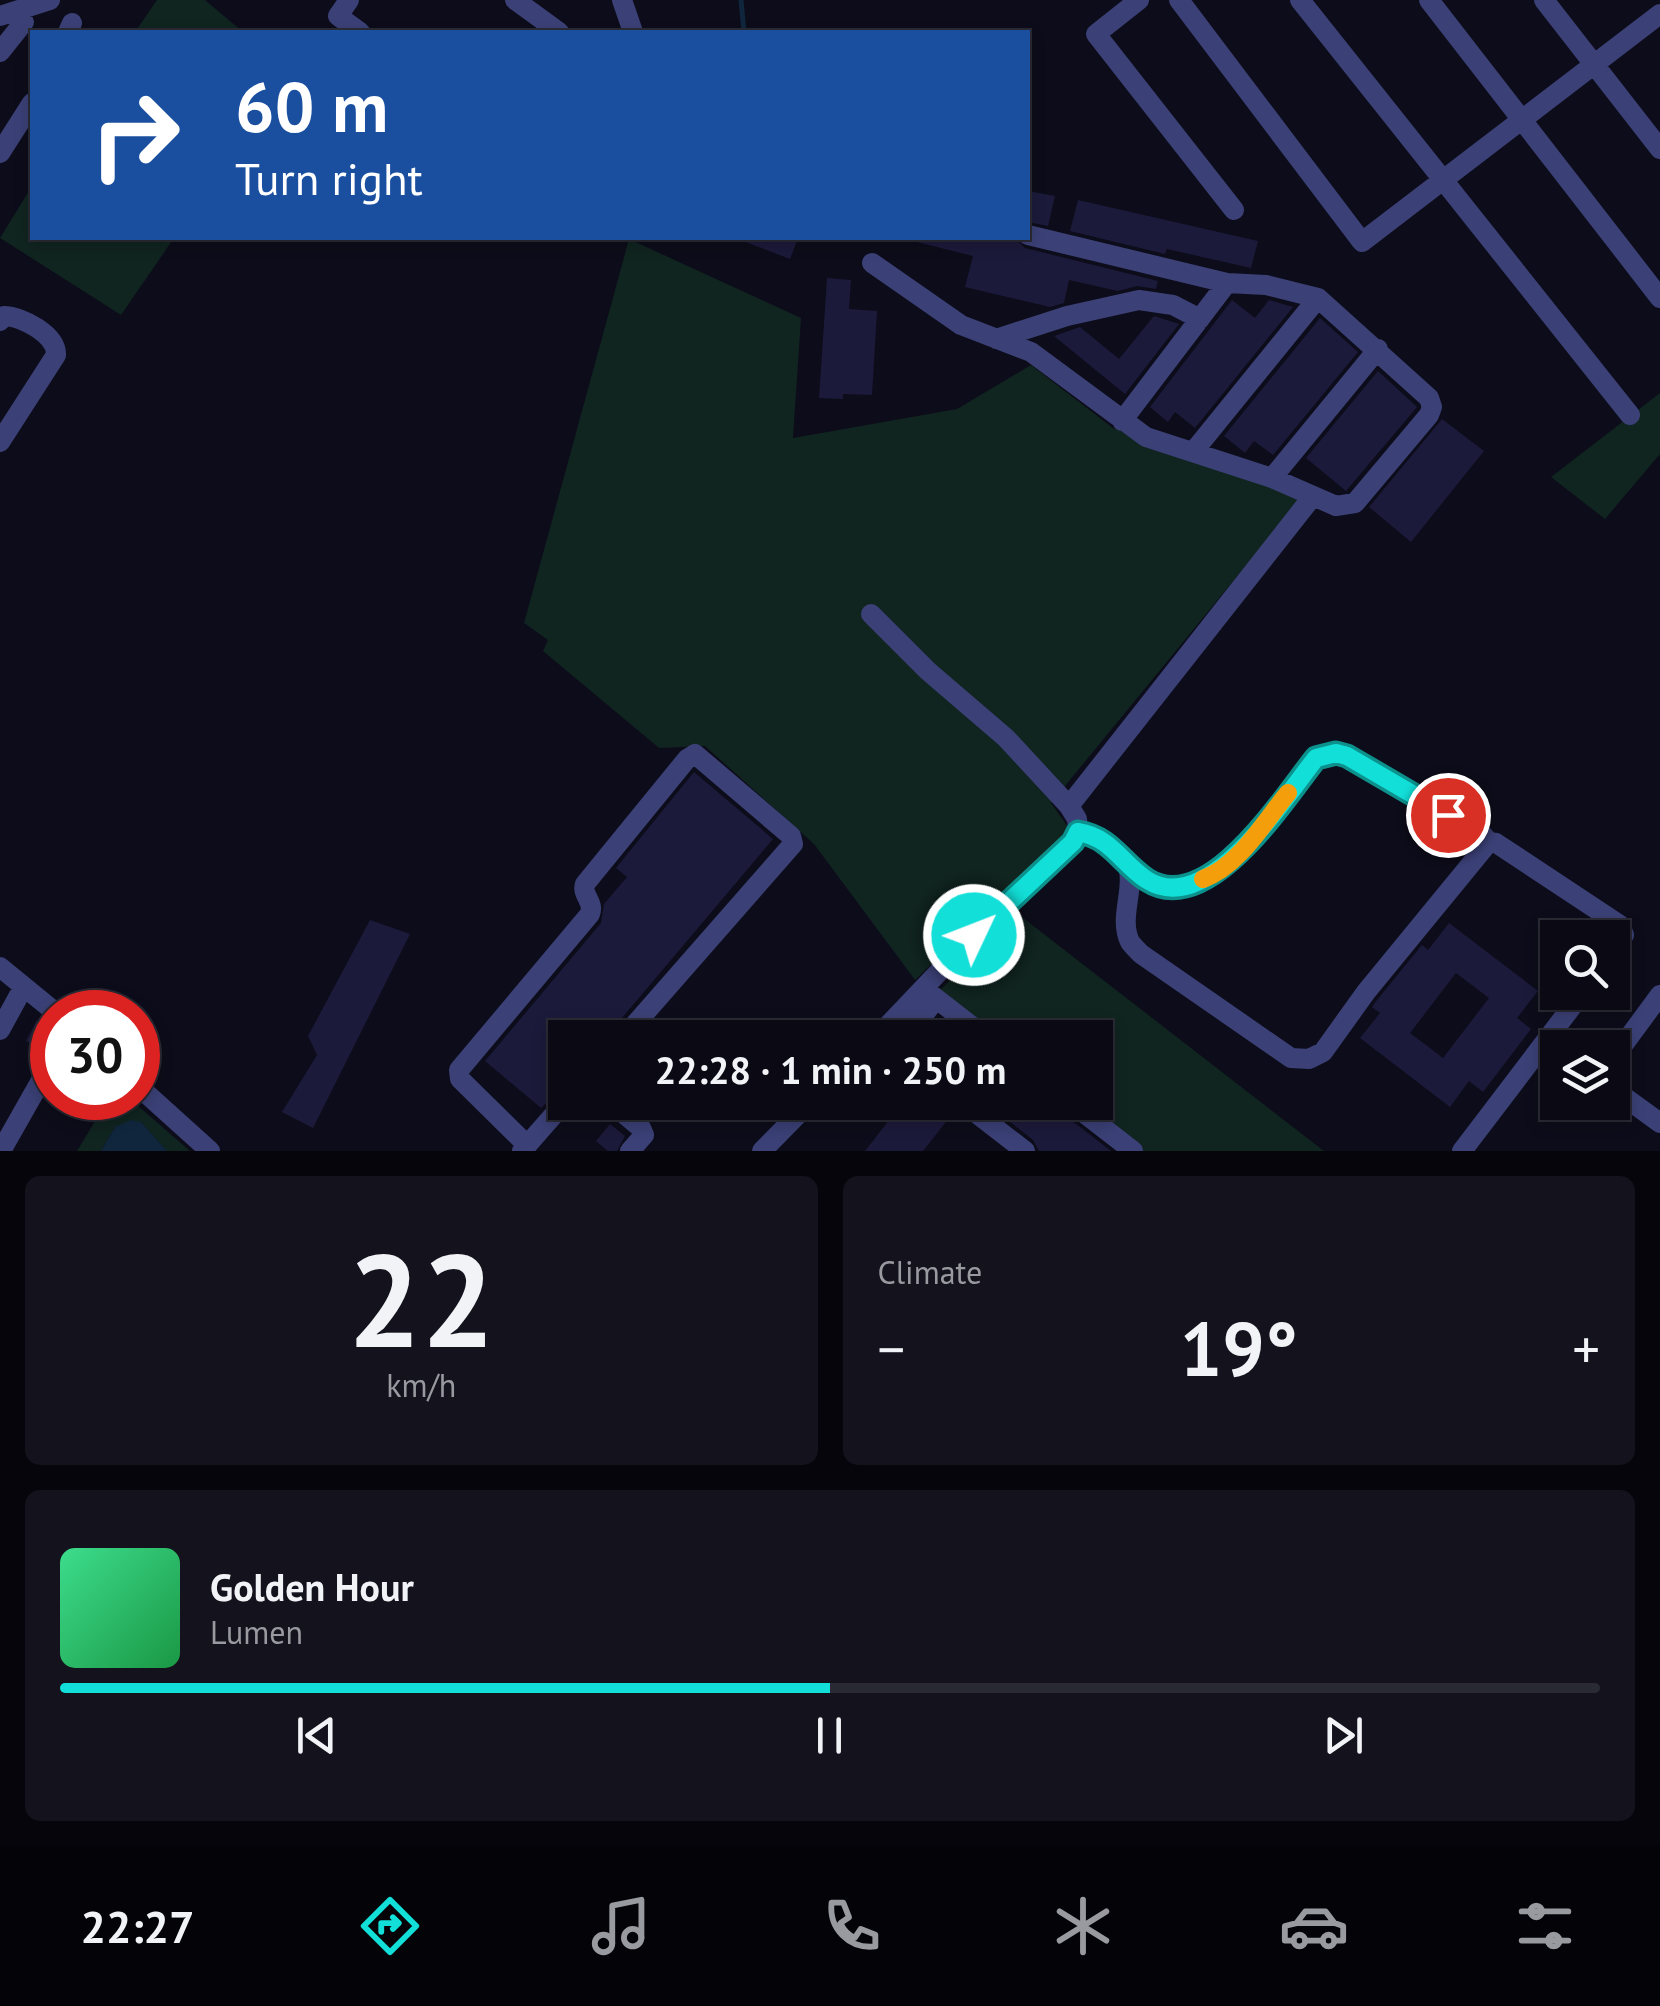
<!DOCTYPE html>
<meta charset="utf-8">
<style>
:root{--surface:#0a0914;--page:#13121d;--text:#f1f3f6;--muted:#999aa0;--line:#2a2a34;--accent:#12dfd8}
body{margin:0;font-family:"PT Sans",sans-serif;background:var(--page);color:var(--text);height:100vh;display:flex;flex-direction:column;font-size:38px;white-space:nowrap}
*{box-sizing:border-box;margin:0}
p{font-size:32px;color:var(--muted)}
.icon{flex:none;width:55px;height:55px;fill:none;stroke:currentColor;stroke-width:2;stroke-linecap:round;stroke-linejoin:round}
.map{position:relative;height:1151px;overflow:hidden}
.panel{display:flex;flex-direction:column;gap:25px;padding:25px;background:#06050b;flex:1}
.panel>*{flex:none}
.hud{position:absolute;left:30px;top:30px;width:1000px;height:210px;border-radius:0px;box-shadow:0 5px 15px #0003,0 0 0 2px var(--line);background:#1a4fa0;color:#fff;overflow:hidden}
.tools{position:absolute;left:1540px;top:920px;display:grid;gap:20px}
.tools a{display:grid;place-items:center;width:90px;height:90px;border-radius:0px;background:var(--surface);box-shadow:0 5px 15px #0003,0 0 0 2px var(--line);font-size:50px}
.speed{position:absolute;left:30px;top:990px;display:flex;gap:20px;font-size:50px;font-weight:700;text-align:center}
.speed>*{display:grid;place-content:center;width:130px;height:130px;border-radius:50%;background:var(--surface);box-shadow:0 5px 15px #0003,0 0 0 2px var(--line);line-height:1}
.speed .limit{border:15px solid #d22;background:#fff;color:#111}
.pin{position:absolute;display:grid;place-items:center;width:85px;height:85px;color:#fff;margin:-42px;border:5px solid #fff;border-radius:50%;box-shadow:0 2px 10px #0007}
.me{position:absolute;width:110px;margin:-55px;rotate:47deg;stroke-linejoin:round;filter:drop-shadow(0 0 8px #0008)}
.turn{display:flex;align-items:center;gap:35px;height:210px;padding:0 40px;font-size:45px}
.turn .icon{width:130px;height:130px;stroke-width:2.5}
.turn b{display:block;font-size:70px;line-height:85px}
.big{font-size:75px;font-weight:700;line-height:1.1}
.panel .card{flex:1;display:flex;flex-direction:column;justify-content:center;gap:15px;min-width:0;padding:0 35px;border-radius:15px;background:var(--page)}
.panel .dial{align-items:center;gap:0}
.dial b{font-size:130px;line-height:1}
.song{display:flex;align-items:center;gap:30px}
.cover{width:120px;height:120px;border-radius:15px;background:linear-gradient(135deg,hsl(150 70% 55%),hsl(140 70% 35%))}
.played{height:10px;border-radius:5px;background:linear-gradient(90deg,var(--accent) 50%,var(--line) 50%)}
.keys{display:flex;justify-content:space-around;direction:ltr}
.heat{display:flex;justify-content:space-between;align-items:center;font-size:55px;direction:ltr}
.panel .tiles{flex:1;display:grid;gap:25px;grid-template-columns:1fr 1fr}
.card:last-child{grid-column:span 2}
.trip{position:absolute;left:548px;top:1020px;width:565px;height:100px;border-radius:0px;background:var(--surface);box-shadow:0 5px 15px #0003,0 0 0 2px var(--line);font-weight:700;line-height:100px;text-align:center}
.dock{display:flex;height:160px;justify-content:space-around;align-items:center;background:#040408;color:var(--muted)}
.dock .icon{width:70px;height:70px}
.dock .current{color:var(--accent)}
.dock b{font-size:45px;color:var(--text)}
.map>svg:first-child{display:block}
</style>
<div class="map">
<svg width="1660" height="1151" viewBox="0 0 1660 1151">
<rect width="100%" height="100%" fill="#0d0c1a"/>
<path fill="#102420" d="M157,0h48l38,32h-108z
M32,186v52h142l-53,77 -121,-77z
M629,239l172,79 -8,120 164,-29 74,-44 82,63 190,68 -252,307 20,28 -156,149 -101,-136 -109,-98 -46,2 -116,-97 5,-11 -24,-17z
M1660,393v61l-55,65 -54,-42z
M1018,914l306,237h-182l-63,-48 16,-1v-64l-100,-1 -58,-44z
M109,1098h20l61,53h-23l-26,-29 -26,5 -14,24h-24z"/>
<path fill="#0f263c" d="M131,1120l10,2 26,29h-66l14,-24z"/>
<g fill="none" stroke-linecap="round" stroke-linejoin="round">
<path stroke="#0f263c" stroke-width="5" d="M741,0l3,32"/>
</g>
<path fill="#1c1a3a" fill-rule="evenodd" d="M1028,191l27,5 -7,30 -20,-4z
M1078,200l180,41 -7,27 -84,-19 -2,5 -95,-23z
M735,238h63l-8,21z
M918,238h97l10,10 133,33 -2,8 -19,-3 -19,5 -49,-11 -5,23 -14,4 -85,-20 8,-31 -56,-14z
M827,278l24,2 -2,29 28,2 -5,84 -29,-1v5l-24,-1z
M1232,300l23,18 14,-18 24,7 -98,121 -20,-16 -7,10 -18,-15z
M1154,316l25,8 -54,70 -71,-58 26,-9 39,32z
M1320,318l38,34 -85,103 -19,-14 -9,12 -21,-17z
M1378,371l39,36 -71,84 -40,-33z
M1442,419l42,32 -73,91 -42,-35z
M694,772l79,67 -168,199h-40v47l-24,23 -56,-47 116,-138 3,-19 23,-27 -11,-9z
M370,920l40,14 -97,194 -31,-16 35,-57 -9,-19z
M1449,923l89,68 -21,27 14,11 -48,63 -14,-11 -19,26 -90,-69 20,-25 -8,-6 5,-7 45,-55 6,5zM1456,973l33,25 -46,60 -33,-25z
M939,1018l25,20h-40z
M37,1020l15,8v19l-8,3 -18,-9z
M903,1102h26l20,16 -26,33h-58z
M985,1102h72l5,11 49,38h-72l-6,-11z
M610,1124l15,12 -8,15h-9l-12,-10z"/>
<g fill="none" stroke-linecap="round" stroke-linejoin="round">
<path stroke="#3b4076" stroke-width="20" d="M349,0l-11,16 22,16
M515,0l44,32
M622,0l11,32
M1139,0l-43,34 138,176
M1179,0l183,242 298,-228
M1300,0l330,415
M1429,0l231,298
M1544,0l116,149
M0,16l50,-16
M68,32l4,-9
M0,52l24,-30
M0,153l32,-50
M872,263l89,62 70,27 115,85 126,41 64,28 19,-3 74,-88 3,-8 -3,-9 -111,-100 -52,-13 -39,-2 -199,-48
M0,321l4,-5c18,0 53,19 52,39l-56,87
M996,339l71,-23 72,-16 34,5 27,14
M1122,421l105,-138
M1193,452l125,-154
M1272,478l106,-129
M871,614l57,57 78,67 63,68 8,13 1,13 -5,9 -99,94 -98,103
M1069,806l244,-310
M1078,832c16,2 25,8 37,17 32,25 0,62 15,93 3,4 7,8 11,12l150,104 18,1 14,-7 43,-60 123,-150 7,1 124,82 4,10 -12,19
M1127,861c10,11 21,25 36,27 61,8 120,-89 154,-130l19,-5 11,3 135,78 7,8
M0,967l55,45
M924,989l63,49
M0,1030l23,-42
M906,1038l26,-34 -13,-10
M1612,1060l48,-65
M138,1086l72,65
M1612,1088l48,35
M610,1102l31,26 3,7 -14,16
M962,1102l63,49
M1070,1102l63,49
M1579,1105l2,-3
M527,1145l-67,-66 -1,-9 131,-156c5,-12 -9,-19 -5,-30l102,-125 8,-5 96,82 2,8 -170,194
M1,1151l51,-90
M522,1151l43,-49
M762,1151l48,-49
M1462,1151l121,-159"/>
</g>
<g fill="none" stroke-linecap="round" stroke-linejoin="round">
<g stroke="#0c918c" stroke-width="25">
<path id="route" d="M974,935l99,-93 5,-10c33,5 44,32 69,48 61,39 137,-82 169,-122l20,-5 11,3 101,59"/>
</g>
<use href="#route" stroke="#12dfd8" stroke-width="18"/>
<path stroke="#f59e0b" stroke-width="18" d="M1203,879c36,-13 61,-57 85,-86"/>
</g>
</svg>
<div class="tools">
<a><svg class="icon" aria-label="search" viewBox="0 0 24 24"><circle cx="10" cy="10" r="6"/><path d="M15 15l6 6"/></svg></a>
<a><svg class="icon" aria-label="layers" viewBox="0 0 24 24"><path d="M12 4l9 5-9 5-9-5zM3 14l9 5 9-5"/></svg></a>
</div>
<div class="speed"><div class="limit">30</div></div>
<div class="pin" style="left:1448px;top:815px;background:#d93025"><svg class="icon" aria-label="arrive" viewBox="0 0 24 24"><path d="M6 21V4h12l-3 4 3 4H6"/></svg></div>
<svg class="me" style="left:974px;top:935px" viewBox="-20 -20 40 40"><circle r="17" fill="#12dfd8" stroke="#fff" stroke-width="3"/><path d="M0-11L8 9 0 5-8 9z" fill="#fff"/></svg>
<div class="trip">22:28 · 1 min · 250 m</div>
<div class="hud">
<div class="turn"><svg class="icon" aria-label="right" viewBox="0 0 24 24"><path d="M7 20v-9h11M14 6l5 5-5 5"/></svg><div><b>60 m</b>Turn right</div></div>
</div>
</div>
<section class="panel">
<div class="tiles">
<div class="card dial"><b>22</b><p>km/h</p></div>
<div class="card"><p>Climate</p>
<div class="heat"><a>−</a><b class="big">19°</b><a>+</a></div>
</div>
<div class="card">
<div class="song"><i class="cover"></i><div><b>Golden Hour</b><p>Lumen</p></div></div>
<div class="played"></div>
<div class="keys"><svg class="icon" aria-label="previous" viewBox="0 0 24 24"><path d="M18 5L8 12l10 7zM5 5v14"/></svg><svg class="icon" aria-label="pause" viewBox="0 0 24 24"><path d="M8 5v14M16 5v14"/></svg><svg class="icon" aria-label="next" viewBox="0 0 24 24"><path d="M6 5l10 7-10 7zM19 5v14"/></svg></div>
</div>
</div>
</section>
<nav class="dock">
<b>22:27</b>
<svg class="icon current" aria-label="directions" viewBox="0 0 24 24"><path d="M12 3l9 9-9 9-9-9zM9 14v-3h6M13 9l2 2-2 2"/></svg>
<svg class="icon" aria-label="music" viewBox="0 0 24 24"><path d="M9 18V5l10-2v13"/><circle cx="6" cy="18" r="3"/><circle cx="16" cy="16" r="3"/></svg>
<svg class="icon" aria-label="phone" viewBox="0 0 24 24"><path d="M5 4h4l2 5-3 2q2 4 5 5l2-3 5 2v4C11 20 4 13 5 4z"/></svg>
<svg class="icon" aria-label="climate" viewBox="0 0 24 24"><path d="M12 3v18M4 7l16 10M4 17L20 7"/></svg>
<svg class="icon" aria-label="car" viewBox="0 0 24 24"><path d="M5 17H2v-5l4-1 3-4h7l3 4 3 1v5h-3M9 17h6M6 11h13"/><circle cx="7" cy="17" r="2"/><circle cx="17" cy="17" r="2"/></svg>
<svg class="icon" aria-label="filters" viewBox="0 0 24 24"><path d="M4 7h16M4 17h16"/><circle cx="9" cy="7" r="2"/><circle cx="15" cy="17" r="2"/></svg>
</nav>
